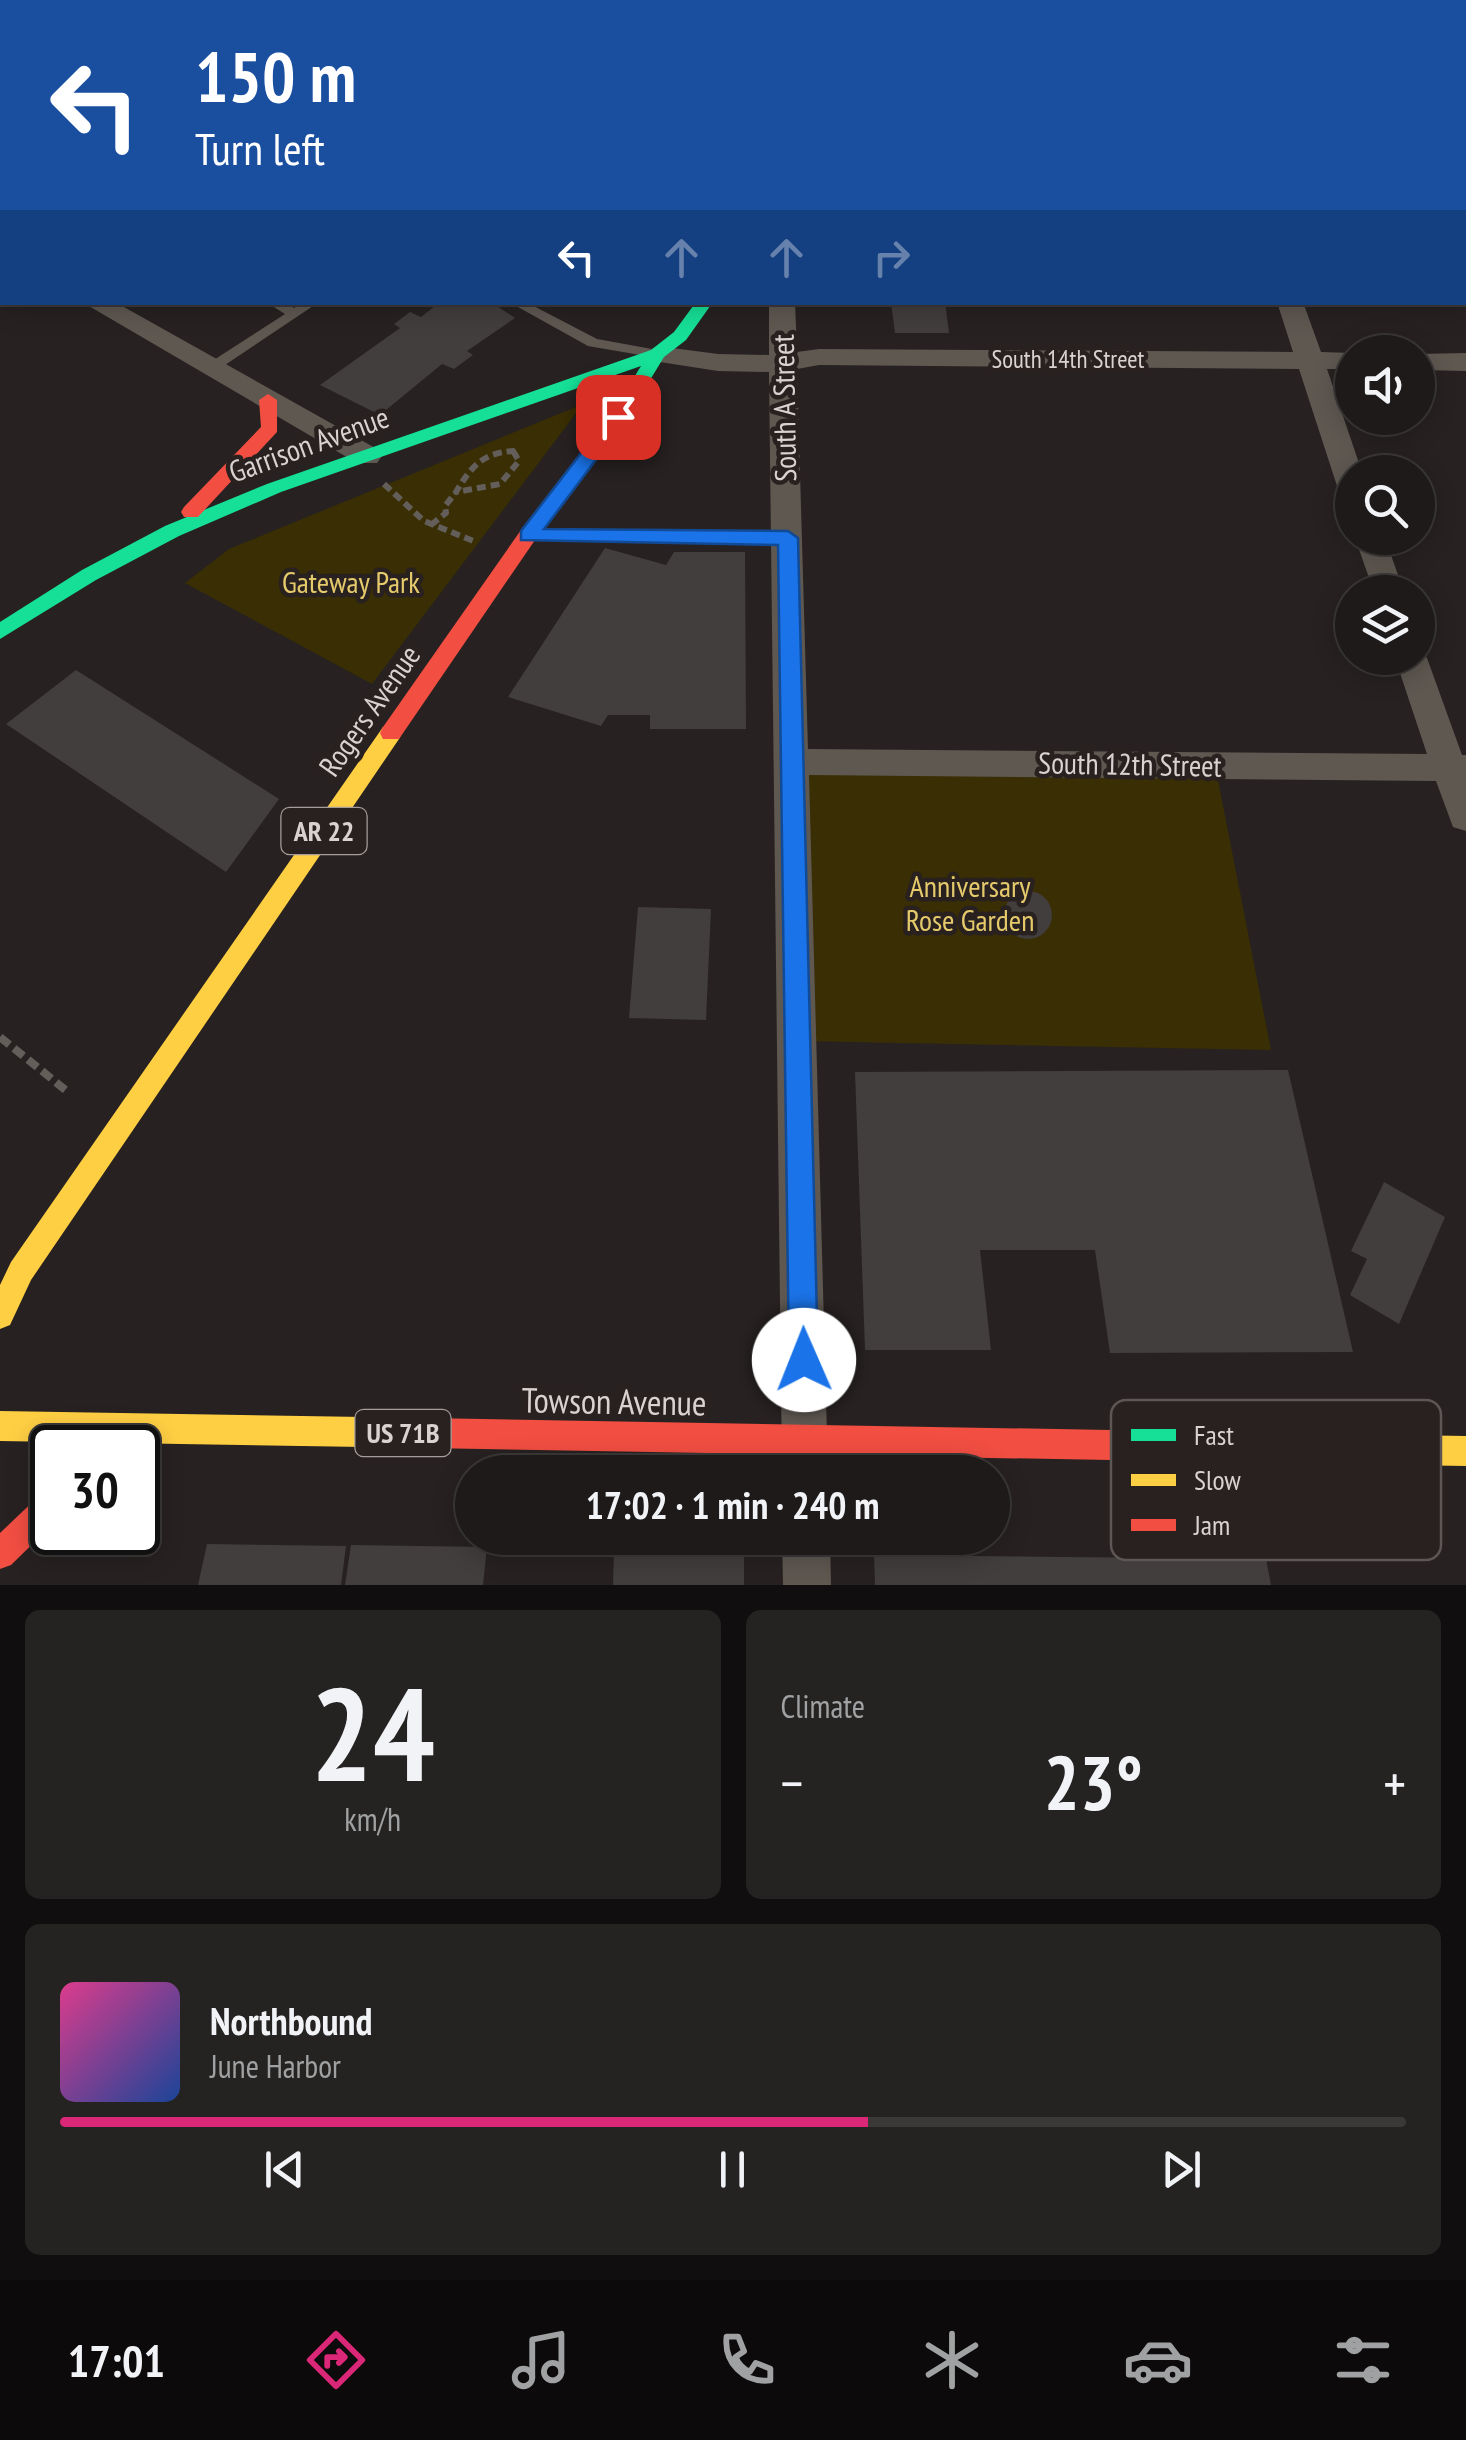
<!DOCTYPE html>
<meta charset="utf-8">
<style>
:root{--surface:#1d1a19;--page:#252322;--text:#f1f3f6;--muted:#a0a1a2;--line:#3b3838;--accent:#db2777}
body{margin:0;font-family:"PT Sans Narrow",sans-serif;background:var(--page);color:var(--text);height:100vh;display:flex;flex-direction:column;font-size:38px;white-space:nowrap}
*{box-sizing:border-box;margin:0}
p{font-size:32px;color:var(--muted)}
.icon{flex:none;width:55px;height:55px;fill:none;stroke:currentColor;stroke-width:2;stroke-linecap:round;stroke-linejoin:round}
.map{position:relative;height:1585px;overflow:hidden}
.drawer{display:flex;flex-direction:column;gap:25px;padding:25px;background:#100e0e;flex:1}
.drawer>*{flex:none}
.hud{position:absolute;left:0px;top:0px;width:1468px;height:305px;box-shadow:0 5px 25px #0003,0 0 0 2px var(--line);background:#1a4fa0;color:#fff;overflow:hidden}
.buttons{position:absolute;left:1335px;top:335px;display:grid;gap:20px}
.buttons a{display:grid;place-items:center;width:100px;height:100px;border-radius:50%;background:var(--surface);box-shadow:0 5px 25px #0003,0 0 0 2px var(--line);font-size:50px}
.speed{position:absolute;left:30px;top:1425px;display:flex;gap:20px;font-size:50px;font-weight:700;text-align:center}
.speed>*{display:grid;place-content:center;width:130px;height:130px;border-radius:50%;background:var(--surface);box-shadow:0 5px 25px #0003,0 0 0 2px var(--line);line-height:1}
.speed .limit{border:5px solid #111;border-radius:15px;background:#fff;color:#111}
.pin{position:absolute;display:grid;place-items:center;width:85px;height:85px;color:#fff;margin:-42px;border-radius:20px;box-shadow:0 5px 15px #0006}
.me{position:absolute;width:110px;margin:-55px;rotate:359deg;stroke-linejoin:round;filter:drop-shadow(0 0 8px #0008)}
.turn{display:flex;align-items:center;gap:35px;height:210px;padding:0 30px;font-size:45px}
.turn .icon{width:130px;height:130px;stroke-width:2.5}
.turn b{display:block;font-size:70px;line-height:85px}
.lanes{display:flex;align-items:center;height:95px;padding:0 30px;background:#0003;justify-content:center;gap:50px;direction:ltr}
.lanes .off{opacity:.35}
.big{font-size:75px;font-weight:800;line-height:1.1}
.drawer .card{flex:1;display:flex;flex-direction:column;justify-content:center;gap:15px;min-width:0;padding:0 35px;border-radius:15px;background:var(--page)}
.drawer .dial{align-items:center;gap:0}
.dial b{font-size:130px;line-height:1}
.song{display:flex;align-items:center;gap:30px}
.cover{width:120px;height:120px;border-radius:15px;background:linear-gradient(135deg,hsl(330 70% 55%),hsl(220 70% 35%))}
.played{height:10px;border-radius:5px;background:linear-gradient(90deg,var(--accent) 60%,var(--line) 60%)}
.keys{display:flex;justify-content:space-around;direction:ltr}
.heat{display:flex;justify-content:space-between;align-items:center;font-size:55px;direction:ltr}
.drawer .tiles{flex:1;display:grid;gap:25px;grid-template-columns:1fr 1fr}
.card:last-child{grid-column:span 2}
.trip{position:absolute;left:455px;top:1455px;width:555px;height:100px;border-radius:50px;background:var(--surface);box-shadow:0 5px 25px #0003,0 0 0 2px var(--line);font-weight:800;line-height:100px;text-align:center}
.menu{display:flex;height:160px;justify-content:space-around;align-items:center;background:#0c0a0a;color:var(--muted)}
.menu .icon{width:70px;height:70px}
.menu .on{color:var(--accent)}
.menu b{font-size:45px;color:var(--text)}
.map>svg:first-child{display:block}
</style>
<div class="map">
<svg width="1466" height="1585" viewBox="0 0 1466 1585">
<rect width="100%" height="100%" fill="#272221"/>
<path fill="#392e04" d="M583,404l-211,280 -187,-101 44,-34z
M793,762l422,3 56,285 -473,-9z"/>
<path fill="#413e3d" d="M440,302h51l24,16 -48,33 6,4 -19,14 -12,-5 -62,51 -60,-30 80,-57 -6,-4 16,-12 11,5z
M891,302h54l4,31h-54z
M605,548l61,17 8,-13h71l1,177h-96v-14h-42l-7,11 -93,-29z
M76,670l203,129 -53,73 -220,-148z
M1004 915a24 24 0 1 1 48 0a24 24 0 1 1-48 0Z
M638,907l73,2 -5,111 -77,-2z
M1288,1070l65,282 -243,1 -15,-103h-115l11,100h-126l-10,-278z
M1384,1182l61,35 -46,107 -49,-29 17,-36 -16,-8z
M207,1544l139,2 -5,39h-143z
M351,1545l136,2 -4,38h-138z
M614,1551l130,1v33h-131z
M874,1555l392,4 5,26h-396z"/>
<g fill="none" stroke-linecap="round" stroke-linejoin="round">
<path stroke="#635e5a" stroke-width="6" stroke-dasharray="9 5" stroke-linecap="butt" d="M513,451l6,10 -19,23 -44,8c15,-25 26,-39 57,-41z
M384,484l40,37 52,21
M431,525l15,-12 -1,-7 11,-14"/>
<path stroke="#635e5a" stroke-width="8" stroke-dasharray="12 6" stroke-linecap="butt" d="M0,1037l68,55"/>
<path fill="#5e5851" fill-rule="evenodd" d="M671,0h15l1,2h-14z
M834,0h10l1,2h-10z
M1439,0h10l1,2h-10z
M266,302h17l11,6 9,-6h16l-103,69h-10v-6l79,-51z
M509,302h17l71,37 55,10 7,4 -7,4 -64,-11z
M529,530l259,3 8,5 -8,5 -259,-3 -8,-5z"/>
<path fill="#5e5851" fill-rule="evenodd" d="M216,0h26l2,2h-26z
M880,0h27l2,2h-27z
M1176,0h22l1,2h-21z
M1465,86h1v14h-1z
M0,240l2,1v17l-2,-1z
M82,302h33l262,147 5,7 -5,7h-20z
M769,302h26l2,50 22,-3 474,3 -16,-50h26l18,50 31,1v16h-25l35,103h-10v24l-11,-3 -4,-7 -38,-117 -480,-4 -22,4 11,380 619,5 -32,-96h23v-10l9,10 35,97h4v76l-13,-4 -17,-46 -627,-6 19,697h-46l-13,-1100 -51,-1 -71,-11 -4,-6 14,-8 61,8 51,1z
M1466,353v18l-48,-1v-16z
M1355,538h30l19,54h-30z
M782,1538h48l1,47h-48z"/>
<path fill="#16e098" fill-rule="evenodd" d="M696,302h17l-27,38 -22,17 -33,54 -6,2 -9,-6 25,-41 -360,126 -102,44 -83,44 -96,59v-17l82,-52 83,-44 102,-42 384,-134 23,-18z"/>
<path fill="#ffcf43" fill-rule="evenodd" d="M391,725l8,2 3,6 -3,6 -368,541 -21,45 -10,4v-44l11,-23 372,-535z
M0,1411l427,7 10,5 5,10 -5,10 -10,5 -427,-7z
M1279,1433l187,3v30l-187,-3 -10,-5 -5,-10 5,-10z"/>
<path fill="#f24e42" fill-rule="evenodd" d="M2,181v10l-2,1v-10z
M268,394l9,6v32l-79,85h-14l-3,-5 3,-5 77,-80 -2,-27z
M625,401l9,6 -3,4 -96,129 -136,199h-16l-3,-6 3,-6 138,-197 98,-127z
M427,1418l852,15 10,5 5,10 -5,10 -10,5 -852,-15 -10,-5 -5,-10 5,-10z
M52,1490v35l-41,40 -11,4v-36l41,-39z"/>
</g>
<path fill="#1a73e8" stroke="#114b97" stroke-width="2.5" d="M618,411l10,6 -84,112 244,2 10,7 20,822 -4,11 -10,4 -11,-4 -4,-11 -11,-815 -257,-5v-9l91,-118z"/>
<g text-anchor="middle" stroke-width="9" stroke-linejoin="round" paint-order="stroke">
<g font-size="25" fill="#d8d2d1" stroke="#29211f">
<text x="1068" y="368">South 14th Street</text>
</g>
<g fill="#29211f" stroke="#a49d9c" stroke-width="2.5">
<rect x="281.5" y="808" width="85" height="46" rx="8"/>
<rect x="355.5" y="1410" width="95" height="46" rx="8"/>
</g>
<g font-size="28" font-weight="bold" fill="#d8d2d1">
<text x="324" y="841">AR 22</text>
<text x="403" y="1443">US 71B</text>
</g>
<g font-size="30" fill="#d8d2d1" stroke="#29211f">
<text transform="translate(785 408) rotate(-91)" y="10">South A Street</text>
<text transform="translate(309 445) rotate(-20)" y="10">Garrison Avenue</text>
<text transform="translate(370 711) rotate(-55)" y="10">Rogers Avenue</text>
<text transform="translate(1130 765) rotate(1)" y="10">South 12th Street</text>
</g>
<g font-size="30" fill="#e5ca6c" stroke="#29211f">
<text x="351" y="593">Gateway Park</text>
<text x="970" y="897">Anniversary<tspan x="970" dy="34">Rose Garden</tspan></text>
</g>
<g font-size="35" fill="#d8d2d1" stroke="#29211f">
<text transform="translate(614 1402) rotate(1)" y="12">Towson Avenue</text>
</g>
</g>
<rect x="1111" y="1400" width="330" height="160" rx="15" fill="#29211f" stroke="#5e5654" stroke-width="2.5"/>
<rect x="1131" y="1429" width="45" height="12" fill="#16e098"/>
<rect x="1131" y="1474" width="45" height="12" fill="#ffcf43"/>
<rect x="1131" y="1519" width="45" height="12" fill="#f24e42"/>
<g font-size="28" fill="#d8d2d1">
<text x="1194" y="1445">Fast</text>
<text x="1194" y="1490">Slow</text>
<text x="1194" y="1535">Jam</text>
</g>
</svg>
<div class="buttons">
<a><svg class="icon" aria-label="sound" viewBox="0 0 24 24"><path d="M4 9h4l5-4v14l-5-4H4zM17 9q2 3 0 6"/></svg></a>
<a><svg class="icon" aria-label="search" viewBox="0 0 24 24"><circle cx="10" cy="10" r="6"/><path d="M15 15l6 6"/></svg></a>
<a><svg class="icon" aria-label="layers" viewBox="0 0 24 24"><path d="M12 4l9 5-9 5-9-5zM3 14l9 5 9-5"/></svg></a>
</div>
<div class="speed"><div class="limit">30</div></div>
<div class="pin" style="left:618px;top:417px;background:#d93025"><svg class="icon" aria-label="arrive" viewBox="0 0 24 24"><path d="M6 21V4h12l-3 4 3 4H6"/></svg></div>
<svg class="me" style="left:804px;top:1360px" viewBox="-20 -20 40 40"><circle r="19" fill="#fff"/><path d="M0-13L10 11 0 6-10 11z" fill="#1a73e8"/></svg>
<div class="trip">17:02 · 1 min · 240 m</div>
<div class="hud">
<div class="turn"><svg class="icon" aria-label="left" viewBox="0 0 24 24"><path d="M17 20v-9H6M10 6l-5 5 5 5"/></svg><div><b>150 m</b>Turn left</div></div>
<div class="lanes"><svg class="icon" aria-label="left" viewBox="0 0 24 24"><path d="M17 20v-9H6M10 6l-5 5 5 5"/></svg><svg class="icon off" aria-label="ahead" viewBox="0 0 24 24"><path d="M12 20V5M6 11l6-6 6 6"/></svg><svg class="icon off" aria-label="ahead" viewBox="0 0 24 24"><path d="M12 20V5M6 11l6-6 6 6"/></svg><svg class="icon off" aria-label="right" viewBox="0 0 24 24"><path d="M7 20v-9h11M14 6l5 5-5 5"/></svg></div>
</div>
</div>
<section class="drawer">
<div class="tiles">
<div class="card dial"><b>24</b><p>km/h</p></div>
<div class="card"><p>Climate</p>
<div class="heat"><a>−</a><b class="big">23°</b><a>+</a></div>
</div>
<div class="card">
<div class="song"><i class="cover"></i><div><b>Northbound</b><p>June Harbor</p></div></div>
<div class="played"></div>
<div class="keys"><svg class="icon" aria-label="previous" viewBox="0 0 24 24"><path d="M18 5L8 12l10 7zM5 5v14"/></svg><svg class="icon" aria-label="pause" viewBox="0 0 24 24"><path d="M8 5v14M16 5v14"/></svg><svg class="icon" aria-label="next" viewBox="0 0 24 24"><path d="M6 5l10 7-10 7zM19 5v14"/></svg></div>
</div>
</div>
</section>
<nav class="menu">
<b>17:01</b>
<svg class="icon on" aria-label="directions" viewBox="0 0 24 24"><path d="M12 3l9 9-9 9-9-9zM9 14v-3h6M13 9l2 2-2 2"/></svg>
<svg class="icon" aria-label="music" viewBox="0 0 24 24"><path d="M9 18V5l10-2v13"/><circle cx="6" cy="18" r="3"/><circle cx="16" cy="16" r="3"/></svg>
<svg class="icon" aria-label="phone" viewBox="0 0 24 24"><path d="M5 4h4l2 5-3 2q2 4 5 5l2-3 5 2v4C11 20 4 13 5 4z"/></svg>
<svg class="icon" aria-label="climate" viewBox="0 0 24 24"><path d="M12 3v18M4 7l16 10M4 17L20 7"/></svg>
<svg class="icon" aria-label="car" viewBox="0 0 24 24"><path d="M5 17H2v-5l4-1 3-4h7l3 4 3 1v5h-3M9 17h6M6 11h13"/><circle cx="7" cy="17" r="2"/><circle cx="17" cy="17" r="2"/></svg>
<svg class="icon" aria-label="filters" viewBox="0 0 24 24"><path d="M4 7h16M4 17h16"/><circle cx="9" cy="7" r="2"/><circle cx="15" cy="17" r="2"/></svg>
</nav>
